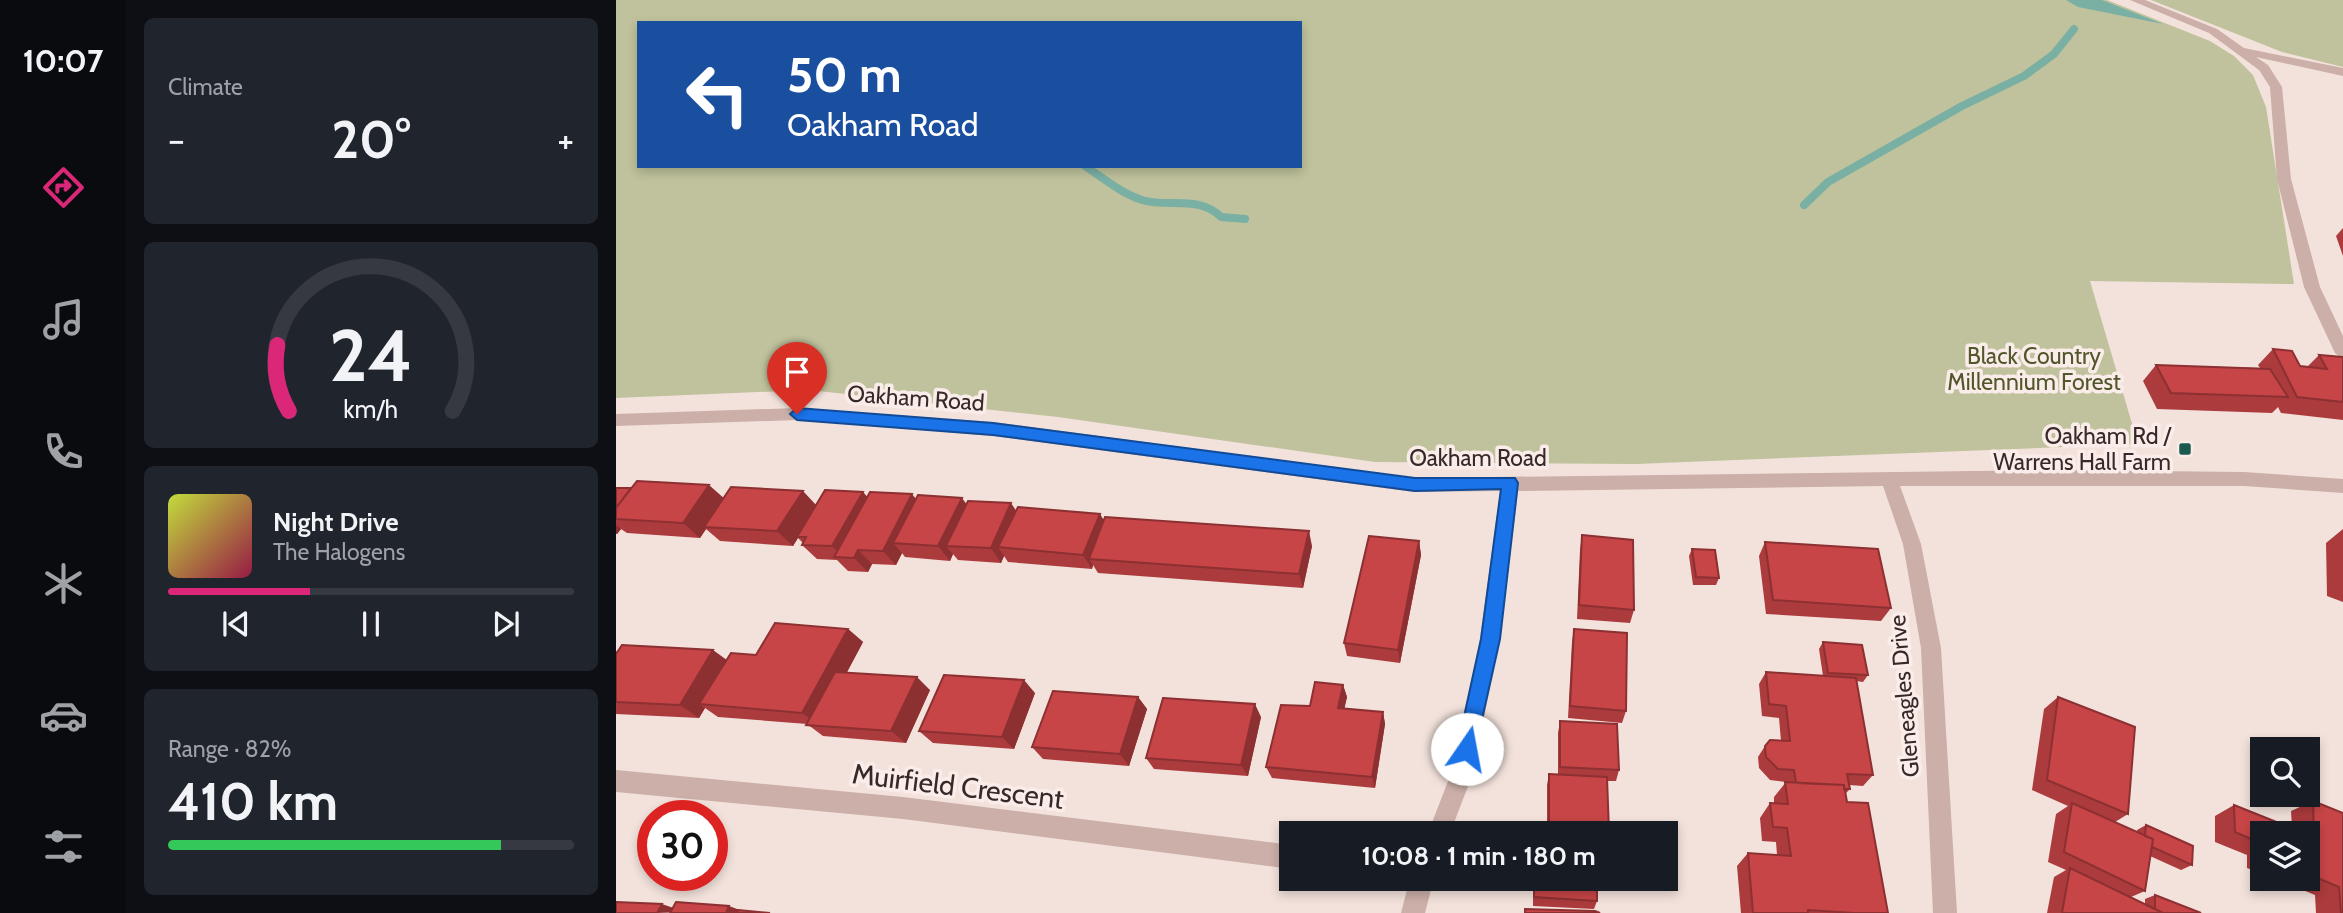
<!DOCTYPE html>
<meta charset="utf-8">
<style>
:root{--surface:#171b24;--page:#20242c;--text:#f1f3f6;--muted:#9ea1a6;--line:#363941;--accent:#db2777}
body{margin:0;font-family:Cabin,sans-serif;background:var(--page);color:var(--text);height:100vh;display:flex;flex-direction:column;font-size:26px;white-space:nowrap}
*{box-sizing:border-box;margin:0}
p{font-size:23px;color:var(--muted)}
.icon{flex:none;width:38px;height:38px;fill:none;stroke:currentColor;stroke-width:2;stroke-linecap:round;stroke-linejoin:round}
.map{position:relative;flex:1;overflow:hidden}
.sheet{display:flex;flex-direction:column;gap:18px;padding:18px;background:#0d0f14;width:490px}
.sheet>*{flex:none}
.banner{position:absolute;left:21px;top:21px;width:665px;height:147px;border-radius:0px;box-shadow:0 4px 10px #0003;background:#1a4fa0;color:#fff;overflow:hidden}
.fabs{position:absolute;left:1634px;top:737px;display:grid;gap:14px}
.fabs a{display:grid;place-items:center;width:70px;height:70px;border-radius:0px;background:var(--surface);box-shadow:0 4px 10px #0003;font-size:35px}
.speed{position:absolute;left:21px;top:800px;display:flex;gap:14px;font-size:35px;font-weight:700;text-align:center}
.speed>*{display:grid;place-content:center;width:91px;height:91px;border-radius:50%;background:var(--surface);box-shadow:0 4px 10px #0003;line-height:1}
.speed .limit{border:10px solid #d22;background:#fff;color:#111}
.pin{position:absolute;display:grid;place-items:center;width:60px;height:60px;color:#fff;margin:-72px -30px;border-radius:50% 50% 50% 0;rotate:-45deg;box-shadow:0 0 7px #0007}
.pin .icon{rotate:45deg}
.me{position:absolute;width:77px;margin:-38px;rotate:12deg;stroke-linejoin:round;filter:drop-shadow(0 0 5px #0008)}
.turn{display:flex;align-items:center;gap:24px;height:147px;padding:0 35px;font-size:32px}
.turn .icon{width:91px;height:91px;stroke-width:2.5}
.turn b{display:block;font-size:49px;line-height:60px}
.big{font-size:52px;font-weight:700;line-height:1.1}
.sheet .tile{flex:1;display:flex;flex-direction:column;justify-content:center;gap:10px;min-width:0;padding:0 24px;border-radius:10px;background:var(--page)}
.sheet .dial{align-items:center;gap:0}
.dial svg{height:182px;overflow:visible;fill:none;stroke:var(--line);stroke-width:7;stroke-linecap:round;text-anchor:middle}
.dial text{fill:var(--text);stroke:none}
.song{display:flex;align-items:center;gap:21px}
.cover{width:84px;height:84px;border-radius:10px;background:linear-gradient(135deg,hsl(70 70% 55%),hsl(340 70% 35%))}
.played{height:7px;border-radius:4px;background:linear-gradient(90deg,var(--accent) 35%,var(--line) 35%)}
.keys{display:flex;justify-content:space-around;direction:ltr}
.heat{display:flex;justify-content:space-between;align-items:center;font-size:38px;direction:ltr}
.charge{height:10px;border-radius:5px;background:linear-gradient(90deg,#34c759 82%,var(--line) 0)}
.trip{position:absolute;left:663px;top:821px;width:399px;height:70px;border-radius:0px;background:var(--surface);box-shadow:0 4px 10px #0003;font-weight:700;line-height:70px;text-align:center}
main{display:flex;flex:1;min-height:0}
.dock{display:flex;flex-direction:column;width:126px;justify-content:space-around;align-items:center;background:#090b0e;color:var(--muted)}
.dock .icon{width:49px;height:49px}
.dock .current{color:var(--accent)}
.dock b{font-size:32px;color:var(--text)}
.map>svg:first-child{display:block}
</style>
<main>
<nav class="dock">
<b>10:07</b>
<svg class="icon current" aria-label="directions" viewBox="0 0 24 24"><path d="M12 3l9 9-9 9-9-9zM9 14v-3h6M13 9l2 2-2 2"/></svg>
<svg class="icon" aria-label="music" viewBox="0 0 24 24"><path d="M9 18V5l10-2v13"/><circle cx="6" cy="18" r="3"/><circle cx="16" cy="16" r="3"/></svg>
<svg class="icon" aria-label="phone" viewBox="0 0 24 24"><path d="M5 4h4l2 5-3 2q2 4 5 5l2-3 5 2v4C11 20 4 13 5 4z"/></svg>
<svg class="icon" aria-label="climate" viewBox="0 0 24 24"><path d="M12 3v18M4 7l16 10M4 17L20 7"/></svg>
<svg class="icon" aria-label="car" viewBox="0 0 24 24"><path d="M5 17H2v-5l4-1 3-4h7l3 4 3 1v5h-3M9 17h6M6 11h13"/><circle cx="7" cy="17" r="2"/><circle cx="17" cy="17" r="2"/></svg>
<svg class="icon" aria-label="filters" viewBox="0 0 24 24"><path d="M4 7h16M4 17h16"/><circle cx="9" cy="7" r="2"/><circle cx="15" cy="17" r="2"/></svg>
</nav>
<section class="sheet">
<div class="tile"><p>Climate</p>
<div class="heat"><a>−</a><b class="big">20°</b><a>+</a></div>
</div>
<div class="tile dial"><svg viewBox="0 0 100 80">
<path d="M14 69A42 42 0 1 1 86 69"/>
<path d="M14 69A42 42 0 0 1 9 40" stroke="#db2777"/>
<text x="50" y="56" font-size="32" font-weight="700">24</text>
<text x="50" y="72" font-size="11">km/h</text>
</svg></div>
<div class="tile">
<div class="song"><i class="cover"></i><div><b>Night Drive</b><p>The Halogens</p></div></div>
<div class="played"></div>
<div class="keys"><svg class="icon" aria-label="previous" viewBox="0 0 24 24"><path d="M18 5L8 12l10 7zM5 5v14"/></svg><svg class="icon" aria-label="pause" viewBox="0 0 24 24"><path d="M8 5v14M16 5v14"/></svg><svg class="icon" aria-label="next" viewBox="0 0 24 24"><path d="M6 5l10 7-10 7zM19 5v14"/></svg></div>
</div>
<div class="tile"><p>Range · 82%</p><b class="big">410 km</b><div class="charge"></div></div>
</section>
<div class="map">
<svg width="1727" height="913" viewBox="0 0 1727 913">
<rect width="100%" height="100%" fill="#f3e2dc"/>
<path fill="#bfc29c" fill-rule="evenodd" d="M0,0h1491l103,41 24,15 19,19 13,32 28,177 -204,-3 48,163 -502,20 -261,-2 -317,-45 -249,-27 -193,8zM23,23h661v143h-661z
M1535,0h192v67l-61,-15z"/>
<path fill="#7ab0a4" d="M1450,0h36l61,24 -85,-17z"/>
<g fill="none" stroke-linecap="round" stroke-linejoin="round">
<path stroke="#7ab0a4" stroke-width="8" d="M469,166c18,12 36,27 57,34 27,8 57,-5 79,17l24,2
M1188,205l24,-23 134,-76 62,-30 30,-22 20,-25"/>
<path fill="#cbafa8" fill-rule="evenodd" d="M1514,0h15l72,29 27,19 99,20v8l-87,-19 12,8 14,22 9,92 29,108 23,49v23l-8,-6 -31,-66 -27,-108 -7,-92 -11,-17 -50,-37z
M181,408l196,14 421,56 640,-8 190,2 99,7v14l-99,-7h-344l21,58 20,104 16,265h-24l-12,-265 -18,-104 -20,-58 -365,5 -18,148 -28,137 -22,57h-22l22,-57 30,-137 20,-148 -86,1 -421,-56 -196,-16 -181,6v-12z
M0,770l287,27 389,48v24l-389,-50 -287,-27z
M794,878h24l-9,35h-24z"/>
</g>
<path fill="#ac3b3d" d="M1727,228v28l-7,-20z
M1657,349l27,17 7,1 12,-12 24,2v63l-62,-7 -3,-6 -6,6 -115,-4 -14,-28 13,-16 104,3 -2,-3z
M0,488l107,10 93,7 47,-13 4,5 49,2 100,11 84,4 4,7 208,25 -9,42 -205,-15 -5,-8 -1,4 -84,-7 -4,-6 -3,7 -43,-3 -5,-6 -3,7 -45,-4 -3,-4 -6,12 -24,-1 -4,8 -20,-1 -11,-11 -20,-1 -15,-14 1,-2 -5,-5 -5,8 -73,-5 -14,-12 -6,9 -73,-5 -6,-4 -4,5h-1z
M1727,529v73l-16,-6 -1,-53z
M966,535l52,75 -4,13 -53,-4 3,-69z
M803,541l2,14 -21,108 -53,-7 -3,-13z
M1149,542l126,66 -10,13 -115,-7 -7,-58z
M1076,549l27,29 -3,7h-23l-4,-29z
M232,629l15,13 -16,30 83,18 -24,53 -83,-7 -16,-12 -89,-7 -13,-9 -6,10 -83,-4v-63l2,1 109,8 29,-5z
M958,629l52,82 -4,12 -54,-5 4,-76z
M1207,642l45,33 -5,7 -7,-1 17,94 -10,11 -14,-1 1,4 -5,5 2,8 41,111h-147l-4,-47 11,-13 29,2 -1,-13 -14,-1 -2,-23 10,-15h4v-6l12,-15 -16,-2 -11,-12 -1,-11 7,-11 16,-5 -2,-23 -17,-2 -3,-32 7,-12 57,4 -4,-27z
M727,685l4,12 -3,11 39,4 2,12 -10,64 -103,-10 -6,-11 44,-61z
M419,693l-21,56 -81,-6 -14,-12z
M522,697l9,12 -18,57 -86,-7 -11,-12z
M1442,697l70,117 -13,8 22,10v-2l9,-5 46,40 -11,5 -31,-14 -5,35 -14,6 14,7v-5l10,-4 46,18h-154l7,-36 12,-7 -18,-8 8,-48 12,-8 -36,-16 12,-81z
M645,717l-13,59 -94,-7 -8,-11z
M944,721l59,49 -3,11h-9l2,52h-62v-48l2,-11 9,1v-42z
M1697,801l30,12v100h-27l-1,-18 -41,-17h34v-45h-45v41l-16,-6v-13l-32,-13v-26l19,-11 58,23 -1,-17z
M917,878h64v23l-3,8 -61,-3z"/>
<path fill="#8c3032" d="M93,485l17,15 -22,27 2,2 -6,9 -17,-15z
M187,491l14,15 -24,40 -16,-15z
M247,492l13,15 -33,50 -11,-11z
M296,494l12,15 -31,34 9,10 -6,12 -13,-14z
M346,498l11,15 -27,33 7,8 -3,7 -12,-15z
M395,503l10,15 -23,29 6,9 -3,7 -10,-15z
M484,514l8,14 -19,31 4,6 -1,4 -9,-14z
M0,525l5,4 -4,5 -1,-1z
M693,531l3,15 -9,42 -4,-14z
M803,541l2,14 -21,108 -2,-13z
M242,550l14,14 -4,8 -14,-14z
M232,629l15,13 -44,83 -17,-12z
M97,650l18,13 -32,41 6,4 -6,10 -19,-13z
M301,677l13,13 -24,53 -15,-12z
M408,680l11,13 -21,56 -12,-12z
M727,685l4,12 -5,23 -4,-12z
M522,697l9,12 -18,57 -9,-12z
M639,704l6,13 -13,59 -7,-11z
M767,712l2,12 -10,64 -3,-11z
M46,904l23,8 -28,1z
M113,906l19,7h-22z"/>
<path fill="#c84547" stroke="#8c3032" stroke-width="2" d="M1657,349l19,2 8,15 27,3 -8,-14 24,2v45l-46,-5z
M1540,365l114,4 18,28 -117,-4z
M21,481l72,4 -26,38 -67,-4v-11z
M115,487l72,4 -26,40 -73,-4z
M0,488h15l-15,20z
M209,490l38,2 -31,54 -30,-1 4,-8h-9z
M254,492l42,2 -29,57 -25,-1 -4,8 -20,-1z
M302,495l44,3 -24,48 -45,-3z
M352,501l43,2 -20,45 -45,-2z
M402,507l82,7 -17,41 -85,-8z
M489,517l204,14 -10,43 -210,-15z
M966,535l51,5 1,70 -55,-5z
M753,536l50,5 -21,109 -54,-7z
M1149,542l113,7 13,59 -118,-8z
M1076,549l23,1 4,28 -23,-1z
M159,623l73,6 -46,84 -103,-9 32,-51 25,2z
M958,629l53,4 -1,78 -56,-5z
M1207,642l39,3 6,30 -40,-2z
M6,645l91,5 -33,55 -64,-3v-48z
M219,672l82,5 -26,54 -85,-6z
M1150,672l90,6 17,97 -26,-1 3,15h-6v-4l-48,-2 -2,-13 -16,-1 -12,-12 -1,-11 5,-6 20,1 -4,-35 -17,-2z
M328,675l80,5 -22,57 -83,-6z
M699,682l28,3 -5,23 45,4 -11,65 -106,-10 15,-62 29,1z
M437,691l85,6 -18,57 -88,-7z
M1442,697l77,30 -7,87 -81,-34z
M547,698l92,6 -14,61 -95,-7z
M944,721l57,3 2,46 -59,-3z
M933,774l58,3 2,55 -60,-3z
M1169,782l59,3 3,17 21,1 20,110h-34l-46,-3v3h-55l-5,-60 43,3 -4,-28 -14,-1 -3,-24 18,1z
M1697,801l30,12v100h-2l-2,-26 -31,-13v-39l6,2z
M1456,803l81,36 -8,52 -81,-39z
M1618,805l70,28h-41v11l-28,-12z
M1530,825l47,21 -1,19 -40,-18 1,-8 -8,-3z
M1454,868l93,45h-101z
M918,878h63v23l-63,-4z
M1539,895l46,18h-38l-8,-4z
M0,902l46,2 -5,9h-41z
M60,902l53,4 -3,7h-56z
M909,909l70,2 5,2h-75z
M122,910l32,3h-33z"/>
<path fill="#1a73e8" stroke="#114b97" stroke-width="2" d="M181,408l196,15 422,55h100l3,5 -18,156 -26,116 -7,3 -7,-3 -3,-6 24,-110 20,-150 -86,2 -422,-56 -196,-15 -7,-6z"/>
<rect fill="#1d5a4e" stroke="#faede9" stroke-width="2.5" x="1562" y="442" width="14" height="14" rx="3.5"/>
<g text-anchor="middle" stroke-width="7" stroke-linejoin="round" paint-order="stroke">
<g font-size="23" fill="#52562b" stroke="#faede9">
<text x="1418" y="364">Black Country<tspan x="1418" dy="26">Millennium Forest</tspan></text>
</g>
<g font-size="23" fill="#372928" stroke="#faede9">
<text transform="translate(300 398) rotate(4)" y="8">Oakham Road</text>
<text x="862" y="466">Oakham Road</text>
<text transform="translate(1288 696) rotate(-95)" y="8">Gleneagles Drive</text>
</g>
<g font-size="23" fill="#372928" stroke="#faede9" text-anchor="end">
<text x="1555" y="444">Oakham Rd /<tspan x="1555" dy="26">Warrens Hall Farm</tspan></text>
</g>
<g font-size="28" fill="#372928" stroke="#faede9">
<text transform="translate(342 786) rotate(7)" y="10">Muirfield Crescent</text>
</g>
</g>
</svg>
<div class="fabs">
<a><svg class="icon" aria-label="search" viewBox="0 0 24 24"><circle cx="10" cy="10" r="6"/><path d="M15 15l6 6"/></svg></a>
<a><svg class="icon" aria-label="layers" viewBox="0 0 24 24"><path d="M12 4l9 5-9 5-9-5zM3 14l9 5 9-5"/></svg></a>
</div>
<div class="speed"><div class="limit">30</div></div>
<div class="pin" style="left:181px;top:414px;background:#d93025"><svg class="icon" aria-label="arrive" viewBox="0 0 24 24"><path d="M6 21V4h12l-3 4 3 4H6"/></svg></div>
<svg class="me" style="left:851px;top:749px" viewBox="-20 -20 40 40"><circle r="19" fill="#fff"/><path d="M0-13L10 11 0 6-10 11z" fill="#1a73e8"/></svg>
<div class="trip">10:08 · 1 min · 180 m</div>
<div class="banner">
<div class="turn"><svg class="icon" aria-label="left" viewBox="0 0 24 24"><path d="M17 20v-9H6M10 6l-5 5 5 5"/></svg><div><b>50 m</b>Oakham Road</div></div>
</div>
</div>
</main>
